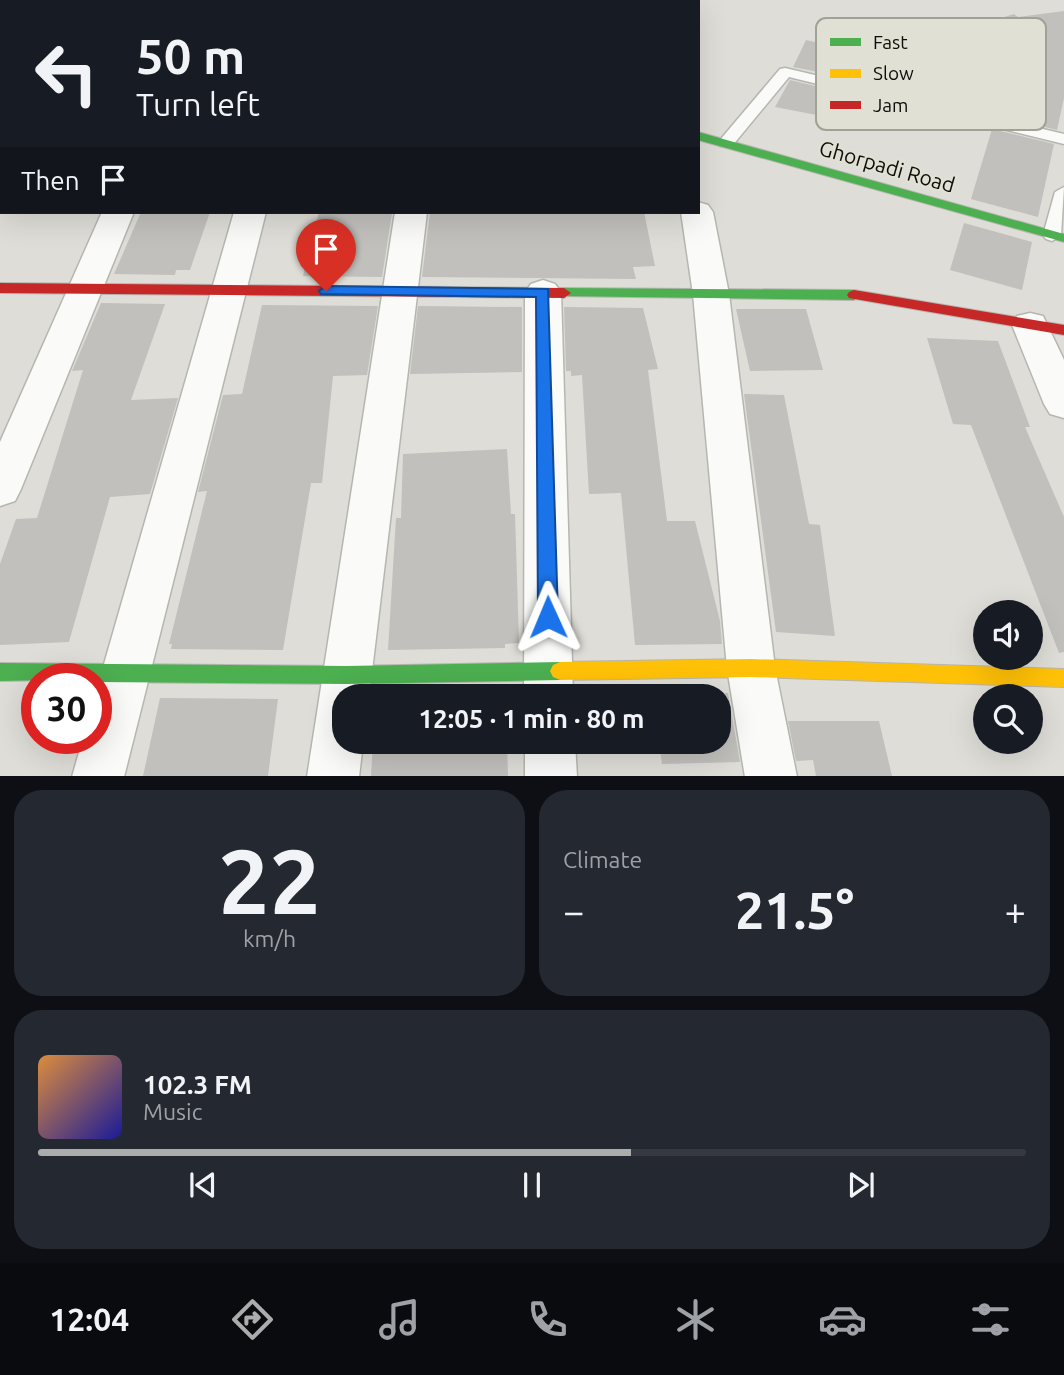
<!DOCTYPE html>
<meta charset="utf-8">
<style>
:root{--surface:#171b24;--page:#242831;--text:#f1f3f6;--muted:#9ea1a6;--line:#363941;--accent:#abacac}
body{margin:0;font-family:Ubuntu,sans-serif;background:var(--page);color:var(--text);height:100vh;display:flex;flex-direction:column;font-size:26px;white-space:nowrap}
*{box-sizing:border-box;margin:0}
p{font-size:23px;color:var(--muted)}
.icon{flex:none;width:38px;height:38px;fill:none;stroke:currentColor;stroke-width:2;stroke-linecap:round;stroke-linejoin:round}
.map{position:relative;height:776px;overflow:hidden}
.sheet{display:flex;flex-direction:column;gap:14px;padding:14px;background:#0d0f14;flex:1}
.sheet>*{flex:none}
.guide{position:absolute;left:0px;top:0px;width:700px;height:214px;box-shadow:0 7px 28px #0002;background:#171b24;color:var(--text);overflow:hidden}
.tools{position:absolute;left:973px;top:600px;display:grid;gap:14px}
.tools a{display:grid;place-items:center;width:70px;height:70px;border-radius:50%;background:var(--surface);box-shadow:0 7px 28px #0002;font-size:35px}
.speed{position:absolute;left:21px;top:663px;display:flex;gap:14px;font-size:35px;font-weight:700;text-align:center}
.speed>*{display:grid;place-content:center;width:91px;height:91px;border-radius:50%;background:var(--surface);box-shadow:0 7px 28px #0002;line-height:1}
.speed .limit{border:10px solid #d22;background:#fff;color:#111}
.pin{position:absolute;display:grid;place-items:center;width:60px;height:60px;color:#fff;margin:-72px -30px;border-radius:50% 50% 50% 0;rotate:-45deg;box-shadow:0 0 7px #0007}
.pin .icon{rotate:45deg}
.me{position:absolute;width:77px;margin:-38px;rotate:359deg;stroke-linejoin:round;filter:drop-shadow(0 0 5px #0008)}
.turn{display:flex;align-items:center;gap:24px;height:147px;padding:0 21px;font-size:32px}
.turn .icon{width:91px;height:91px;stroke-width:2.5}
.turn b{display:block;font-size:49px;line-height:60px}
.then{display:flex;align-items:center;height:66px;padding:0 21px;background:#0003;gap:14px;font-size:26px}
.big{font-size:52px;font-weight:700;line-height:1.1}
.sheet .widget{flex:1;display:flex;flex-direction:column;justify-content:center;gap:10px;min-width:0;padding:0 24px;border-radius:28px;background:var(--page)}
.sheet .dial{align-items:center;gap:0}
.dial b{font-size:91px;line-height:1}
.song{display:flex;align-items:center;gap:21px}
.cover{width:84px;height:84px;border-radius:10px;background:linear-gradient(135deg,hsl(30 70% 55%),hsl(240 70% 35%))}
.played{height:7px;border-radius:4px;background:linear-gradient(90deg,var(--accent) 60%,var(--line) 60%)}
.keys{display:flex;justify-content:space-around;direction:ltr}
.heat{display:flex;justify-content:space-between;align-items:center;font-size:38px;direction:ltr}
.sheet .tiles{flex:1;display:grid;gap:14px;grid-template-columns:1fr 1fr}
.widget:last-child{grid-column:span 2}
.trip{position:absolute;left:332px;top:684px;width:399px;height:70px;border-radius:28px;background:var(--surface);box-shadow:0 7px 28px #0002;font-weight:700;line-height:70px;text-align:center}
.tab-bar{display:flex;height:112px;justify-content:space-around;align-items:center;background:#090b0e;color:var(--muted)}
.tab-bar .icon{width:49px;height:49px}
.tab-bar .on{color:var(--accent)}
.tab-bar b{font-size:32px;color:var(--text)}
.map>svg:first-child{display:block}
</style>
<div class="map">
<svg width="1064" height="777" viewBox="0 0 1064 777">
<rect width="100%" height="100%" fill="#deddd7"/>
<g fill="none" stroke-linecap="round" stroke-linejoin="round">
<path fill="#99c1ce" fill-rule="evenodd" d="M313,0h12l-13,2z
M0,124h2l-2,7z"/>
</g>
<path fill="#c1c0bc" d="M1064,11v87l-7,32 -61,-15 7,-25 -127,-31 -12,22 -71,-14 13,-27 31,7 13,-14 36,7 -9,17 137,-43 4,3z
M790,80l42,10 -10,26 -47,-9z
M992,129l62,15 -16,73 -67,-18z
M141,212h69l-20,58h-14l-1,5 -61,-1z
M319,212l73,1 -10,64 -79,-1z
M430,212h214l11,54 -22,1 3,12 -214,-2z
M964,223l68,19 -10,48 -72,-20z
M101,303l64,1 -34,96 47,-2 -28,96 -40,3 -41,145 -69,3v-81l16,-45 21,-1 46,-148 -11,1z
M262,305l116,1 -11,69 -34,1 -11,107h-11l-28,167 -112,-1 1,-5h-3l38,-153 -9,1 25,-97 19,-1z
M418,306l104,1v65l-112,2z
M564,307l79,1 15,61 -10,1 19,151h28l25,100 2,23 -87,1 -14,-152 -32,1 -7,-119 -11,1v-5h-5z
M736,309h70l17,61 -73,1z
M927,338l71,3 32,86h-5l39,90v135l-5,1 -88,-228 -18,-1z
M744,394l40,1 25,129 11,1 15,111 -59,-4z
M507,449l4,65h4l4,129 -14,1v4l-117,2 8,-132h5l2,-64z
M728,693l12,69 -78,2 -3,-22h60v-46l-65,-2z
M160,698l118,1 -10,77h-125z
M788,721h91l13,55h-76l-3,-16 -17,1z
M373,742h134l1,34h-137z"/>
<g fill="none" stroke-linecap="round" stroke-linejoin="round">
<g stroke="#b6b6b1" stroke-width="3">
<path id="lane" d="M478,0h14l-16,2z
M785,68l279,66v10l-275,-67 -57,69h-12v-6l60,-71z
M1064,187l-3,48 -9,6 -6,-2 -3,-4 12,-43z"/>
</g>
<g stroke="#b6b6b1" stroke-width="3">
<path id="street" d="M47,0h24l-25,2z
M698,202l10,3 5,7 16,82 46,374 22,109h-52l-18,-109 -34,-374 -12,-82h17z
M102,212h32l-113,277 -6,12 -15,5v-64z
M234,212h32l-142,565h-52l11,-39h13v-46z
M395,212h32l-58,484h-24v46h18l-4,35h-52z
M543,280l12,4 6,8 12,404h-49l1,-404 6,-8z
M1030,313l13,3 21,44v58l-14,-4 -6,-10 -32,-79 5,-9z
M525,742h50l2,35h-52z"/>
</g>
<g stroke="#b6b6b1" stroke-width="2">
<path id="fast" d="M449,0h11l1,2h-11z
M698,132l366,102v8l-366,-102z
M564,288l290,2 7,5 -7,5 -295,-4 -2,-3z
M560,662l7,3 3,6 -3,6 -7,3 -213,4 -251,-2v-3l-96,2v-18l347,3z"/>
</g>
<g stroke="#b6b6b1" stroke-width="2">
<path id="slow" d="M751,659l313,10v18l-313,-10 -191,3 -7,-3 -3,-6 3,-6 7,-3z"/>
</g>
<g stroke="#b6b6b1" stroke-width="2">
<path id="jam" d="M0,283l564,5 7,5 -7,5 -564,-5z
M854,290l210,35v10l-215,-37 -2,-3 2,-3z"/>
</g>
<use href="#lane" fill="#fafaf9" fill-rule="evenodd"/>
<use href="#street" fill="#fafaf9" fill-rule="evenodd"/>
<use href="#fast" fill="#4caf50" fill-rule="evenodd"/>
<use href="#slow" fill="#ffc107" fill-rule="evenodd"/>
<use href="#jam" fill="#c62828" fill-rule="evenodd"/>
</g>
<path fill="#1a73e8" stroke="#114b97" stroke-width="2" d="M326,286l222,3 10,328 -3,6 -7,2 -7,-2 -3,-6 -2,-320 -215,-3 -2,-3z"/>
<g text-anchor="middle" stroke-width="5" stroke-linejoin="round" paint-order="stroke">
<g font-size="21" fill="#0d0d09" stroke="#e1e0d4">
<text transform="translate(887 167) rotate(16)" y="7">Ghorpadi Road</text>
</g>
</g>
<rect x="816" y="18" width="230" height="112" rx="10" fill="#e1e0d4" stroke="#a1a197" stroke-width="2"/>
<rect x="830" y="38" width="31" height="8" fill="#4caf50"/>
<rect x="830" y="69" width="31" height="9" fill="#ffc107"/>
<rect x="830" y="101" width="31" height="8" fill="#c62828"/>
<g font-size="19" fill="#0d0d09">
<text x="873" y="49">Fast</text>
<text x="873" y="80">Slow</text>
<text x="873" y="112">Jam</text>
</g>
</svg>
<div class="tools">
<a><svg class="icon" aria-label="sound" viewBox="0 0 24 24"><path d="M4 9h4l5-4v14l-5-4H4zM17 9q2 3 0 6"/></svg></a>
<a><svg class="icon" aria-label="search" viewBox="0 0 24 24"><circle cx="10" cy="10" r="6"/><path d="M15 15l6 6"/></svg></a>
</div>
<div class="speed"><div class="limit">30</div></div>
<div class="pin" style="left:326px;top:291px;background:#d93025"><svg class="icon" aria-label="arrive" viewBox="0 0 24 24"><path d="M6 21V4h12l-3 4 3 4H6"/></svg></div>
<svg class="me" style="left:548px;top:617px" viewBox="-20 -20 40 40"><path d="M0-17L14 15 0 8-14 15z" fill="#1a73e8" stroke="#fff" stroke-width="4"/></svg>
<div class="trip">12:05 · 1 min · 80 m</div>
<div class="guide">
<div class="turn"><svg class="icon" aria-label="left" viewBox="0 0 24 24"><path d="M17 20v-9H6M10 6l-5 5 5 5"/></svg><div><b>50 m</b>Turn left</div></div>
<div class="then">Then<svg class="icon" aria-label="arrive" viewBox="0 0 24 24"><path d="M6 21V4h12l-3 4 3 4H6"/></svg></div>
</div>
</div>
<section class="sheet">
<div class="tiles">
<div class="widget dial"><b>22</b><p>km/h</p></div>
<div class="widget"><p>Climate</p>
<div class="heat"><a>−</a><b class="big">21.5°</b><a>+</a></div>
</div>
<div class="widget">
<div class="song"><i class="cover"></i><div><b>102.3 FM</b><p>Music</p></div></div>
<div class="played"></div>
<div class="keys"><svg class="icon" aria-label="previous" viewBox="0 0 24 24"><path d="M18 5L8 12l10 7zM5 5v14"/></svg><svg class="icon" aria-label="pause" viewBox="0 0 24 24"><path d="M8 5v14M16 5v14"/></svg><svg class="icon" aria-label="next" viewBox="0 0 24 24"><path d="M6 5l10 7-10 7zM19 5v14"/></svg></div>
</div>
</div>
</section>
<nav class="tab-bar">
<b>12:04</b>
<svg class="icon on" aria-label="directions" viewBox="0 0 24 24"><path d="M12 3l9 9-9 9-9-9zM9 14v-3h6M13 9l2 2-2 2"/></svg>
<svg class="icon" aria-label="music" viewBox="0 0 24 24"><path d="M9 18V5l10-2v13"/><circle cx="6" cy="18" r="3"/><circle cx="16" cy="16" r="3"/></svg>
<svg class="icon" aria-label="phone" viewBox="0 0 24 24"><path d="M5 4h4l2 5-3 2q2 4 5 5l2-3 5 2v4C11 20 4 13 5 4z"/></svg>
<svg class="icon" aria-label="climate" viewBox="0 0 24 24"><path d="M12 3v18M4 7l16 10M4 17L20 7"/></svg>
<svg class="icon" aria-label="car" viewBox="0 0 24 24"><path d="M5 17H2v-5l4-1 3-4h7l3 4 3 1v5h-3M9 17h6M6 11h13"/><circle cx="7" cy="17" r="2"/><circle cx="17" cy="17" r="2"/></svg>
<svg class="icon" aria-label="filters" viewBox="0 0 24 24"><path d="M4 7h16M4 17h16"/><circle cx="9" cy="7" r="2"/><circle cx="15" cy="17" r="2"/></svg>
</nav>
